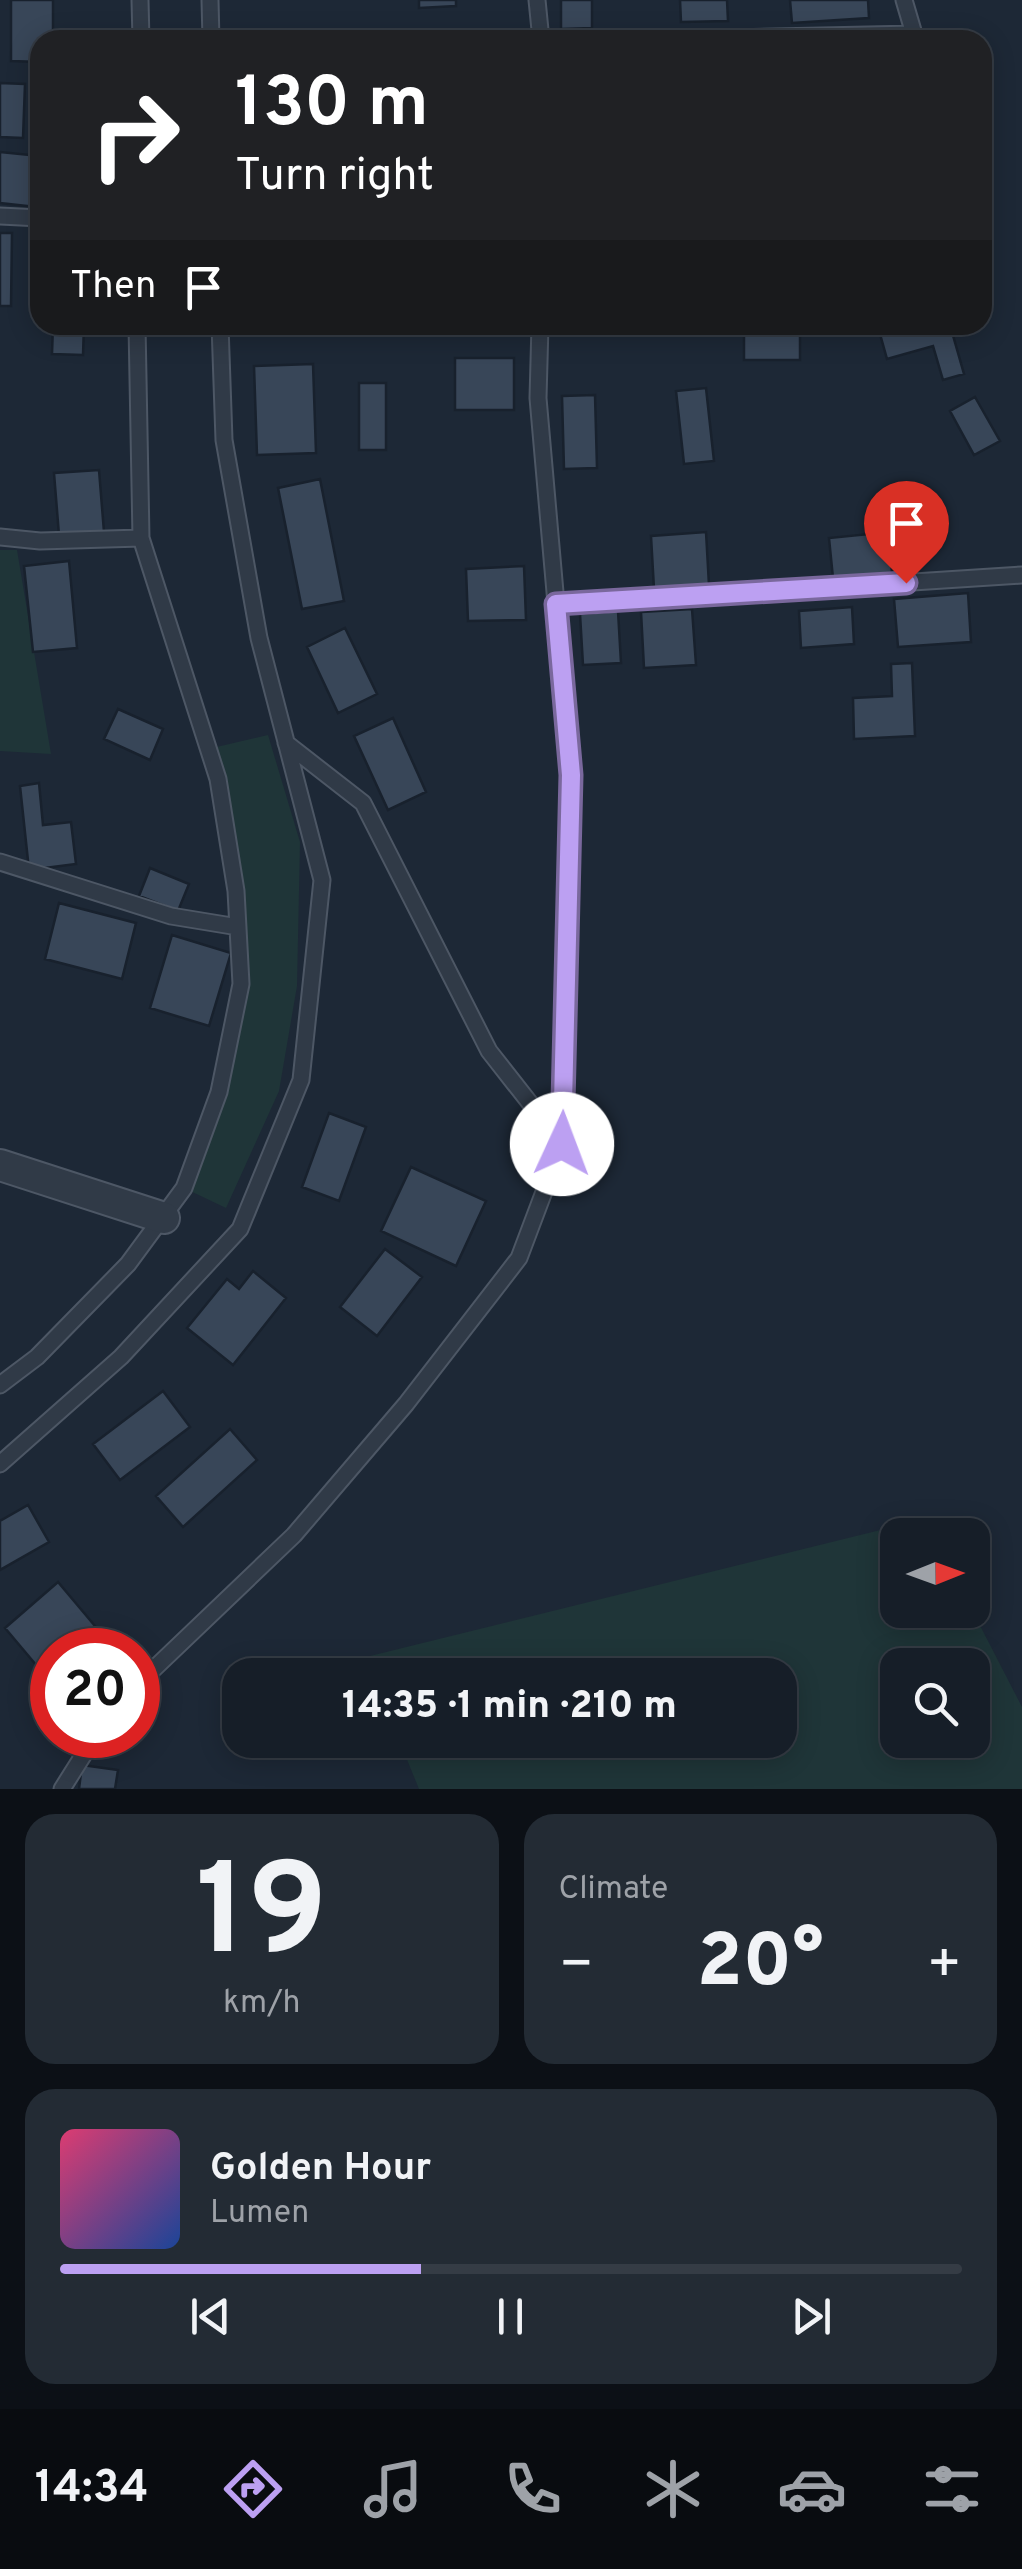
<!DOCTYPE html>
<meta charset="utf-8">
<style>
:root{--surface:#161e28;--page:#232b34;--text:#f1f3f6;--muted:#9ea2a8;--line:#353c45;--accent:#bca0f2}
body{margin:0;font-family:Overpass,sans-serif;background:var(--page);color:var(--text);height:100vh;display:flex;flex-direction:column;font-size:38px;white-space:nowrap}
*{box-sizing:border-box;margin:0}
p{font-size:32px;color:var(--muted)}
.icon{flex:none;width:55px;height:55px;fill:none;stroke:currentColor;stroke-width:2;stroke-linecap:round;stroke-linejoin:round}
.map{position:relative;height:1789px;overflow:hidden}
.sheet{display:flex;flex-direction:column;gap:25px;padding:25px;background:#0c1016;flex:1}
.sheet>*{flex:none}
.top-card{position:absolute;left:30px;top:30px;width:962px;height:305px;border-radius:30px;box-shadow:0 5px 25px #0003,0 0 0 2px var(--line);background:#202124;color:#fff;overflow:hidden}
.needle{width:65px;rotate:89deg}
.tools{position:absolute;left:880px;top:1518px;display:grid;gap:20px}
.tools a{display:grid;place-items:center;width:110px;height:110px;border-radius:20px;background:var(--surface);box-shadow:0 5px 25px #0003,0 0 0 2px var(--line);font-size:50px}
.speed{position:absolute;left:30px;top:1628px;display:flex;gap:20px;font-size:50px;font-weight:700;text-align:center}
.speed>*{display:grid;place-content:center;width:130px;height:130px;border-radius:50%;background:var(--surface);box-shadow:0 5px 25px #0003,0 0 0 2px var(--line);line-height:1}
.speed .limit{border:15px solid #d22;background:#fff;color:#111}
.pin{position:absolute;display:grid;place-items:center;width:85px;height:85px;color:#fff;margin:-102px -42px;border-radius:50% 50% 50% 0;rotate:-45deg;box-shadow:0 0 10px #0007}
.pin .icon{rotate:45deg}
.me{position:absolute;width:110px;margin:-55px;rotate:2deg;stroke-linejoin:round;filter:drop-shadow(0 0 8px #0008)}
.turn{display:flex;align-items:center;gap:35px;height:210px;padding:0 40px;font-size:45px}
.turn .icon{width:130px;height:130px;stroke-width:2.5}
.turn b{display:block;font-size:70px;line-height:85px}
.then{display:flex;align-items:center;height:95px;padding:0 40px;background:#0003;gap:20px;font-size:38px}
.big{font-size:75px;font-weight:800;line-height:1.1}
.sheet .tile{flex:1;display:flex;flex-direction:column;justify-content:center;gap:15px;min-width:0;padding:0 35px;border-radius:30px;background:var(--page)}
.sheet .dial{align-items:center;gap:0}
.dial b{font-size:130px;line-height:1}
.song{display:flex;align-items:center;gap:30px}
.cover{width:120px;height:120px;border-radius:15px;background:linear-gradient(135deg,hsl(340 70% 55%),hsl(220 70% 35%))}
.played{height:10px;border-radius:5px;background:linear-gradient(90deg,var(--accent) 40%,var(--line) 40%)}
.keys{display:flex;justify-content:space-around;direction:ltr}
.heat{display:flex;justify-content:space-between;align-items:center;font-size:55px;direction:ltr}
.sheet .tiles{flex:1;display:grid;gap:25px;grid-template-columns:1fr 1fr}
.tile:last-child{grid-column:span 2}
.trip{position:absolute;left:222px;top:1658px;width:575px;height:100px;border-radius:30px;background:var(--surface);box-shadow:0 5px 25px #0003,0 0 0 2px var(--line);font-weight:800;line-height:100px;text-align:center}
.tabs{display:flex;height:160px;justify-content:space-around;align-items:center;background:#090c10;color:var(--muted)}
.tabs .icon{width:70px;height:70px}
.tabs .current{color:var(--accent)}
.tabs b{font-size:45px;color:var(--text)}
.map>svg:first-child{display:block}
</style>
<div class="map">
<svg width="1022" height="1789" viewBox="0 0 1022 1789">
<rect width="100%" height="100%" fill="#1d2836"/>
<path fill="#1f3538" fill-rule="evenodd" d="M0,550h17l34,204 -51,-3z
M268,735l32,107 -3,144 -18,105 -53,117 -42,-20 35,-96 22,-108 -5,-93 -28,-142z
M925,1519l8,16h-35v75h74l50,97v82h-603l-20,-49h381v-65h-407l-7,-18zM898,1665h74v75h-74z"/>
<path fill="#384658" stroke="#18212d" stroke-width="2.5" d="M11,0h42v40h-13v22l-29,-1z
M419,0h37v6l-37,2z
M561,0h31v28l-31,1z
M680,0h47l1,21 -47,1z
M790,0h78l1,18 -77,5z
M0,83l25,1 -2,54 -23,-1z
M0,152l40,4 -4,51 -36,-4z
M0,233h12l-1,73h-11z
M53,325h31l-1,30 -31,-1z
M912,325h38l14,49 -21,6 -10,-34 -46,13 -7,-25z
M744,330h56v30h-56z
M455,358h59v52h-59z
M313,364l3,89 -59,2 -3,-89z
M359,383h27v67h-27z
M706,388l8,73 -30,3 -8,-73z
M595,395l2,73 -33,1 -2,-73z
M975,397l25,44 -26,14 -24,-44z
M99,470l5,62 -45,3 -5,-62z
M320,479l24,122 -42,8 -24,-121z
M706,532l3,53 -55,4 -3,-53z
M889,532l3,41 -59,5 -4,-40z
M69,561l8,87 -44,4 -9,-86z
M524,566l2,54 -58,1 -2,-52z
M968,593l3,49 -73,5 -4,-48z
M852,607l2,37 -53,4 -2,-37z
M692,609l4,56 -52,3 -3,-56z
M618,611l3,52 -38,2 -3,-51z
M345,628l32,66 -39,19 -31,-66z
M912,663l3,73 -61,3 -1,-41 39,-2 -1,-32z
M118,709l45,20 -13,31 -46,-21z
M393,718l33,74 -38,18 -34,-74z
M39,783l4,42 28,-3 5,42 -47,6 -9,-84z
M150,868l39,16 -11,27 -39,-15z
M59,903l77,20 -14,56 -77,-20z
M172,935l59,18 -22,73 -59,-18z
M329,1113l37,14 -27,74 -37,-14z
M411,1167l75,34 -30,65 -75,-35z
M385,1249l37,28 -45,59 -37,-29z
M253,1271l33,27 -53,67 -46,-37 40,-49 12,10z
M163,1391l27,36 -70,53 -27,-36z
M230,1429l27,31 -74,67 -27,-31z
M28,1505l21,37 -49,28v-49z
M58,1582l37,44 -28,24h-15v13l-10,9 -37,-44z
M82,1765l36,5 -3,19h-36z"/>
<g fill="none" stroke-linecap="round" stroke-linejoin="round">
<g stroke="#4d5765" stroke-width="19">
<path id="service" d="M140,0l1,40
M210,0l1,40
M537,0l4,40
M641,40l273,-6 -10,-34
M0,216l40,2
M0,537l40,4 101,-3
M556,605l466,-30
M286,743l77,60 126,248 73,93
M0,862l171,54 67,11
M0,1385l37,-28 91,-93 56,-76 35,-96 22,-108 -5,-93 -18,-112 -77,-241 -4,-213
M0,1464l121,-107 119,-128 61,-149 21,-200 -63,-242 -35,-198 -4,-115
M138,1684l156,-149 112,-131 113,-146 43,-114 9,-369 -33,-377 2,-73
M62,1789l34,-54"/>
</g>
<g stroke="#4d5765" stroke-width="34">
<path id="minor" d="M0,1165l164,53"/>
</g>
<use href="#service" stroke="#303a47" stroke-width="15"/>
<use href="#minor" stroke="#303a47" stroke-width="30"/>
</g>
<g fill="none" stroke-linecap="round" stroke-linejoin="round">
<g stroke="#7a689d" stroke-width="25">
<path id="route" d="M562,1144l9,-369 -15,-171 350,-21"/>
</g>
<use href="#route" stroke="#bca0f2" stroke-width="18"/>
</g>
</svg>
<div class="tools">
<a><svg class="needle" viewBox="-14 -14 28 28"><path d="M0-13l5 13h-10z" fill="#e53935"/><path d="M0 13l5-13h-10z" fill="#9ea2a8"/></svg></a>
<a><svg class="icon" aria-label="search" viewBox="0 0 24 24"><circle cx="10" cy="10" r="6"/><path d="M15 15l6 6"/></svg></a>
</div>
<div class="speed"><div class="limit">20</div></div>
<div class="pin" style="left:906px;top:583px;background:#d93025"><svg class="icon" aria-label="arrive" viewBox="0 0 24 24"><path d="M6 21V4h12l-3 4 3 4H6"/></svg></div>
<svg class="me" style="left:562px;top:1144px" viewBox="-20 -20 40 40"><circle r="19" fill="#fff"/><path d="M0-13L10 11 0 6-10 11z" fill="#bca0f2"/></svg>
<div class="trip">14:35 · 1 min · 210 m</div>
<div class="top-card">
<div class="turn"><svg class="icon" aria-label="right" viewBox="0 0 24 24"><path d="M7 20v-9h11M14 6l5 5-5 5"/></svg><div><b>130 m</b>Turn right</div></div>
<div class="then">Then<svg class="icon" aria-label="arrive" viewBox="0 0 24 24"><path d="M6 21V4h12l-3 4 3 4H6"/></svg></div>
</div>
</div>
<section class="sheet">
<div class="tiles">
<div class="tile dial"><b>19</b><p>km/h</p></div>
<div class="tile"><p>Climate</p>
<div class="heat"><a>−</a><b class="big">20°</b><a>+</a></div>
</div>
<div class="tile">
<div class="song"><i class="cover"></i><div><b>Golden Hour</b><p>Lumen</p></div></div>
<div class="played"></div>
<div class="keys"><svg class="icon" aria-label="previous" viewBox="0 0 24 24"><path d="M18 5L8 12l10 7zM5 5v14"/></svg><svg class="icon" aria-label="pause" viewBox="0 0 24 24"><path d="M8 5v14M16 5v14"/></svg><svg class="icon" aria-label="next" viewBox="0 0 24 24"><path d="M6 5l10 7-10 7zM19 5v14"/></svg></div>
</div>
</div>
</section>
<nav class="tabs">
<b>14:34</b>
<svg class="icon current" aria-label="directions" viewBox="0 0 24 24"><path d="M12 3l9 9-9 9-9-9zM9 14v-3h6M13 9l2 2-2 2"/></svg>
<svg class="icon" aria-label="music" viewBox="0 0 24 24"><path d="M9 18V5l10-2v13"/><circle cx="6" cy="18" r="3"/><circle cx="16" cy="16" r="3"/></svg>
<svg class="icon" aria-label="phone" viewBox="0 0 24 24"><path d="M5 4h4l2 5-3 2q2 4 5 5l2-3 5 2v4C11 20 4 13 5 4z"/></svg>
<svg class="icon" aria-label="climate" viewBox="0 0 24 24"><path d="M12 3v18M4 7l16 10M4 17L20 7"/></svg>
<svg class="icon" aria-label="car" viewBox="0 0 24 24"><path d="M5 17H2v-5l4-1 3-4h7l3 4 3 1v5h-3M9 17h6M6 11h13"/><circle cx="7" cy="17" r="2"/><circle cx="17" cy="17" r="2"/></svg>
<svg class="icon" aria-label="filters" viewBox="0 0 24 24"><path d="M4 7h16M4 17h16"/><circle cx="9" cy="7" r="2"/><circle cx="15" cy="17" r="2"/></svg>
</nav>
